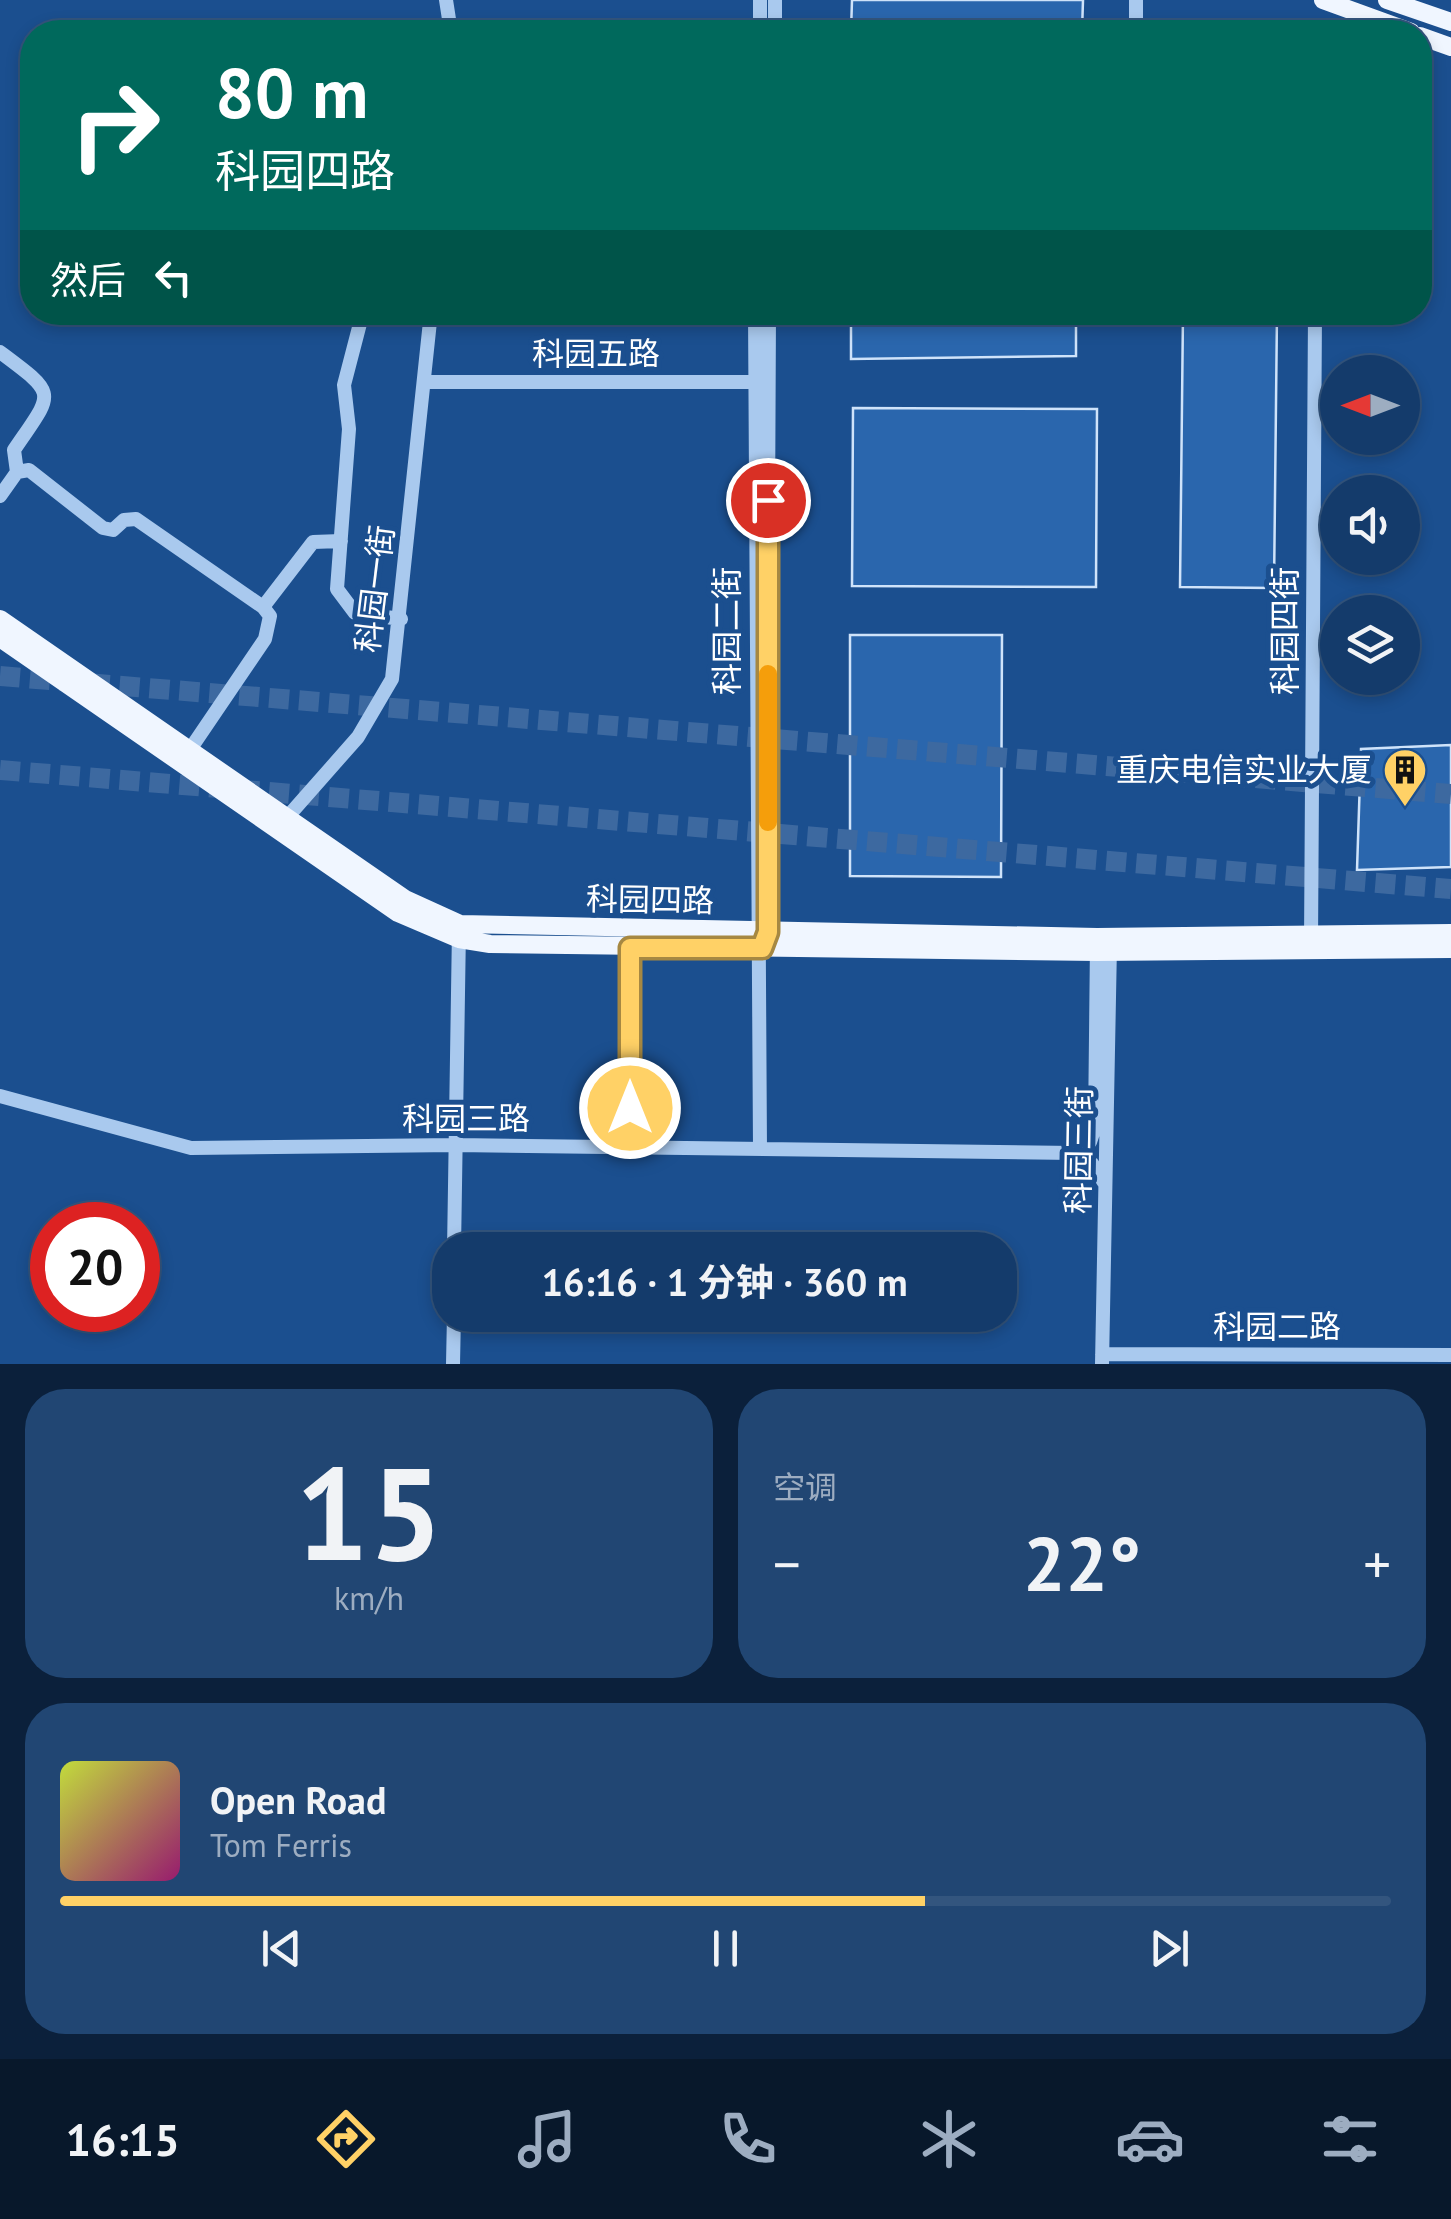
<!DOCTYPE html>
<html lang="zh">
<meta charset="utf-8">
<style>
:root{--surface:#143b6b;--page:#214673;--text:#f1f3f6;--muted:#9dadc1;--line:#33557e;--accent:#ffd166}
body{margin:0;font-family:"PT Sans","Noto Sans SC",sans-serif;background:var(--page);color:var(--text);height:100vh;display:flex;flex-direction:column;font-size:38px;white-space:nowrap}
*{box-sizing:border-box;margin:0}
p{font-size:32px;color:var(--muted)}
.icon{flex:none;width:55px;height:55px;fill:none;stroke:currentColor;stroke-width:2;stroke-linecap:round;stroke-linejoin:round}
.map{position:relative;height:1364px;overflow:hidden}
.panel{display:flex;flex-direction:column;gap:25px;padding:25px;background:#0b203b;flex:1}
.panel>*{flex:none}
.top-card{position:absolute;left:20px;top:20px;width:1412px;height:305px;border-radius:40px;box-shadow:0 5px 15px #0003,0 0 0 2px var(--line);background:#00695c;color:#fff;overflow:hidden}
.needle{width:65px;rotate:270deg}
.fabs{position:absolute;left:1320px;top:355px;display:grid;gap:20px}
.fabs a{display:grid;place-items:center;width:100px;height:100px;border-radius:50%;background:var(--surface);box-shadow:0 5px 15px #0003,0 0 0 2px var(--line);font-size:50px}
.speed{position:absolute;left:30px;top:1202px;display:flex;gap:20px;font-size:50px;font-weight:700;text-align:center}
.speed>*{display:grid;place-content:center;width:130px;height:130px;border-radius:50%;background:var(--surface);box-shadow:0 5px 15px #0003,0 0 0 2px var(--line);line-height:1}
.speed .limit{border:15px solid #d22;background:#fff;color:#111}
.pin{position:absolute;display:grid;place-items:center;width:85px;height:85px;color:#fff;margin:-42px;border:5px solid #fff;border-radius:50%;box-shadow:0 2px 10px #0007}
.me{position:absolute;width:110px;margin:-55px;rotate:0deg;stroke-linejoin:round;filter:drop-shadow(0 0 8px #0008)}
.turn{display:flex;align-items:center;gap:35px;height:210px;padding:0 30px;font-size:45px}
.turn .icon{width:130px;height:130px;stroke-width:2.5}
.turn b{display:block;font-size:70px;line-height:85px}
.then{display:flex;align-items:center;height:95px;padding:0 30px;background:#0003;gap:20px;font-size:38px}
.big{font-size:75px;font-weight:700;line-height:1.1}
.panel .tile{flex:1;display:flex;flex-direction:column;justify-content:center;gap:15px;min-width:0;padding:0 35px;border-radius:40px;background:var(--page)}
.panel .dial{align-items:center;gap:0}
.dial b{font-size:130px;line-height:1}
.song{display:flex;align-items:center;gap:30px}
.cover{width:120px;height:120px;border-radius:15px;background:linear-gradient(135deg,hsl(70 70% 55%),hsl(320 70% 35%))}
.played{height:10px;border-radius:5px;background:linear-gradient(90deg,var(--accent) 65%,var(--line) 65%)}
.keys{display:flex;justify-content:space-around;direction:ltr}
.heat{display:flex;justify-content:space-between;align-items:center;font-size:55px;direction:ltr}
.panel .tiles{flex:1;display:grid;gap:25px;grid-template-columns:1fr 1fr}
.tile:last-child{grid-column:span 2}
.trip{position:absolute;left:432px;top:1232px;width:585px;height:100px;border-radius:40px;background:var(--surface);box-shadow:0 5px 15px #0003,0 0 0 2px var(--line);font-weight:700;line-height:100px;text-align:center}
.tabs{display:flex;height:160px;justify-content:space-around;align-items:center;background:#08182b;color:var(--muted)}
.tabs .icon{width:70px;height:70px}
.tabs .active{color:var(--accent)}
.tabs b{font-size:45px;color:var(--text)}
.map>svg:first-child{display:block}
</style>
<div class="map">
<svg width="1451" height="1364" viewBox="0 0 1451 1364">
<rect width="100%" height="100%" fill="#1b4f8f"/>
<path fill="#2a66ad" stroke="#cfe3fa" stroke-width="2.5" d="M852,0h231l-1,32h-231z
M851,312h225v44l-225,3z
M1183,312h94l-3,276 -94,-1z
M853,408l244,1 -1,178 -244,-1z
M850,635h152l-1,242 -151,-1z
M1451,745v122l-94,3 4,-121z"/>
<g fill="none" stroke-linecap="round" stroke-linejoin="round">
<path stroke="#3d69a0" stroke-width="20" stroke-dasharray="20 10" stroke-linecap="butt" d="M0,676l1451,118
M0,770l1451,119"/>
<path stroke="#a9c9ee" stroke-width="14" d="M446,0l5,32
M760,32v-32
M775,32v-32
M1136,32v-32
M363,312l-19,73 5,44 -12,160 18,24 46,6
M755,312l5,837
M0,352c59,44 54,39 14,98l3,22
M425,382h337
M0,496l17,-24 12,-2 74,58 10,2 11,-10 12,-1 127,88 7,9 -5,23 -76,112
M263,607l50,-65 28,-1
M283,822l75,-85 34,-58 39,-367
M766,939l3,-627
M1311,944l4,-632
M0,1096l191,52 265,-3 618,8 17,9 14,22
M630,1147l1,-199
M1074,1153l16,-11 5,-15 2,-184
M454,1250l5,-321
M1102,1354l349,1
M453,1364l1,-49
M1102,1364l8,-419"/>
<path stroke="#f0f6ff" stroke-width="18" d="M1323,0l88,32
M1387,0l64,22
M1420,36l31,11
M0,619l405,280 55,25 637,13 354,-4
M0,638l398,275 61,26 31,5 607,8 354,-3"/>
</g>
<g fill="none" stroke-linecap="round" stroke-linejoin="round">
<g stroke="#a68842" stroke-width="25">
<path id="route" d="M630,1108v-160h132l6,-16v-432"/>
</g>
<use href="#route" stroke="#ffd166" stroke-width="18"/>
<path stroke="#f59e0b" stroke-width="18" d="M768,674v148"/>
</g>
<defs>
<g id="building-pin" transform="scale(2.25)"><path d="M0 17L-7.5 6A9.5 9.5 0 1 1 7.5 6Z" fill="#ffd166" stroke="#1b4f8f"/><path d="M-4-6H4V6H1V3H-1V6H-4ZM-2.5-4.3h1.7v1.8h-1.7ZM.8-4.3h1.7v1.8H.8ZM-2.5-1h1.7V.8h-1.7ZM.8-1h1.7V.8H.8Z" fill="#111"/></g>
</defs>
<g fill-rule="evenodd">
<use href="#building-pin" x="1405" y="770"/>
</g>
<g text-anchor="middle" stroke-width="10" stroke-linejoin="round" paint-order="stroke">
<g font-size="32" fill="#fff" stroke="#1b4f8f">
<text x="596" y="365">科园五路</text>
<text transform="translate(375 589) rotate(-83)" y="11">科园一街</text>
<text transform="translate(727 631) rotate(-90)" y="11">科园二街</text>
<text transform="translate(1285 631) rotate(-90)" y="11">科园四街</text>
<text transform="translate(650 900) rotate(1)" y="11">科园四路</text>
<text x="466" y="1130">科园三路</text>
<text transform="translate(1079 1150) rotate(-89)" y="11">科园三街</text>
<text x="1277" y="1338">科园二路</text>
</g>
<g font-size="32" fill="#fff" stroke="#1b4f8f" text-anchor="end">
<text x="1372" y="781">重庆电信实业大厦</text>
</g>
</g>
</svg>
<div class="fabs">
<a><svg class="needle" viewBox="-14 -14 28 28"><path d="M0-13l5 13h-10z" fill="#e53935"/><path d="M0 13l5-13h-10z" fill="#9dadc1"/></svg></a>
<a><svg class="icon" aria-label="sound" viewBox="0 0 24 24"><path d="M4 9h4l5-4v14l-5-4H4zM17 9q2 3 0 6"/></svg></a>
<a><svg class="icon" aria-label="layers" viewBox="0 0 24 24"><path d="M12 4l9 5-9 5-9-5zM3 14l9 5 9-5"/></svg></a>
</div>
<div class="speed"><div class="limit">20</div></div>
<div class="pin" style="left:768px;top:500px;background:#d93025"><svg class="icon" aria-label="arrive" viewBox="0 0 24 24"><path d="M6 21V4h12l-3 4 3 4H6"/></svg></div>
<svg class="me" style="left:630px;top:1108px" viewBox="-20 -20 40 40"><circle r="17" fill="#ffd166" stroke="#fff" stroke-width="3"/><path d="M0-11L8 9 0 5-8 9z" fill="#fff"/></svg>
<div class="trip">16:16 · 1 分钟 · 360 m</div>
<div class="top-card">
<div class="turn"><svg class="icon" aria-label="right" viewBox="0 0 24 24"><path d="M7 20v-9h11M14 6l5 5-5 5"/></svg><div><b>80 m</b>科园四路</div></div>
<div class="then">然后<svg class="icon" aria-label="left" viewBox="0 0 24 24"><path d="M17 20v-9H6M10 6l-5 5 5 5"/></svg></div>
</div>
</div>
<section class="panel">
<div class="tiles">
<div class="tile dial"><b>15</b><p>km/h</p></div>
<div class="tile"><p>空调</p>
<div class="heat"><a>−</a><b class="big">22°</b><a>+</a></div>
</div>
<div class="tile">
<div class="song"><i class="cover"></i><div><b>Open Road</b><p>Tom Ferris</p></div></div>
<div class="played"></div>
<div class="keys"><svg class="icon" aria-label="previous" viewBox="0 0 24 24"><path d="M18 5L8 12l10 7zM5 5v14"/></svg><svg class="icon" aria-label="pause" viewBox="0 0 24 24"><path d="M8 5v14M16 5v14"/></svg><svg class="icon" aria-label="next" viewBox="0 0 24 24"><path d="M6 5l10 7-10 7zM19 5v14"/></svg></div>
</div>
</div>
</section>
<nav class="tabs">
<b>16:15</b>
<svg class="icon active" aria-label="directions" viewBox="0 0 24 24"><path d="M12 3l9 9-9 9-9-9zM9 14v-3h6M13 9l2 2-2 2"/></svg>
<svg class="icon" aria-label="music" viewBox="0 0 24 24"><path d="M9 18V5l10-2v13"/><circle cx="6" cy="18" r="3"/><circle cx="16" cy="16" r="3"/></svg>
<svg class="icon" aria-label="phone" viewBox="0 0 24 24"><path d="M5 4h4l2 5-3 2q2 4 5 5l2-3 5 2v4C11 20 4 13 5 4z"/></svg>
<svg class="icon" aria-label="climate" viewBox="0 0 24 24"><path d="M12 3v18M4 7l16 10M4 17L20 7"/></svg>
<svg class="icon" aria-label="car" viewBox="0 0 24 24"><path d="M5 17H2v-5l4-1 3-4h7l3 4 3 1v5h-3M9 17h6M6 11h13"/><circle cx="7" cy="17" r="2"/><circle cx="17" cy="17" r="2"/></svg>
<svg class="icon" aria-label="filters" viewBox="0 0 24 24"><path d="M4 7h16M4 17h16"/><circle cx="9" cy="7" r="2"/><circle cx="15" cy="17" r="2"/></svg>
</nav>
